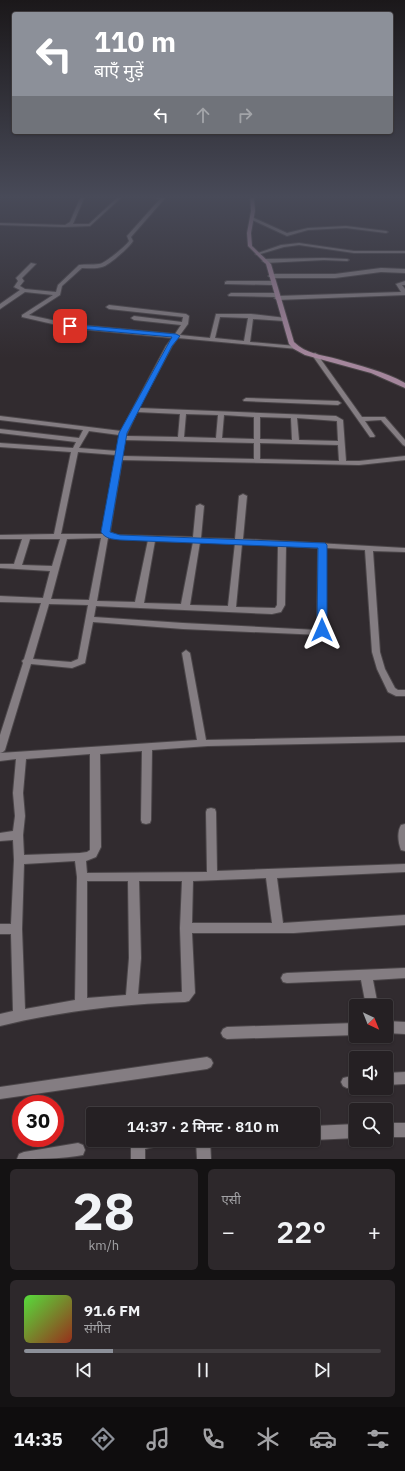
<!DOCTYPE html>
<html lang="hi">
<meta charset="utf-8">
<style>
:root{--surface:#252023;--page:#2d282b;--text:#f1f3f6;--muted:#a3a3a6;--line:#423e41;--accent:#8c9099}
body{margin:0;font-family:"IBM Plex Sans","Noto Sans Devanagari",sans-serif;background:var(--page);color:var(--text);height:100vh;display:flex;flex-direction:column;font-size:15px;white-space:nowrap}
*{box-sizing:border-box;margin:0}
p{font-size:13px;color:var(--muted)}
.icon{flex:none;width:22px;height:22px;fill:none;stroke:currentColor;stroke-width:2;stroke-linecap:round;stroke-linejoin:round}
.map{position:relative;height:1159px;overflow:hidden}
.drawer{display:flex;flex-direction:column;gap:10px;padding:10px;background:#141213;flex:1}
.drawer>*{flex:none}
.banner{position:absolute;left:12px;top:12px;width:381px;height:122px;border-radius:4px;box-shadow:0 1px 3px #0004,0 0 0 1px var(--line);background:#8c9099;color:#fff;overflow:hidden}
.needle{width:26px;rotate:137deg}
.controls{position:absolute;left:349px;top:999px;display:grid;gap:8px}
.controls a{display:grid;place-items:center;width:44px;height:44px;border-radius:4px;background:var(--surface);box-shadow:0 1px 3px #0004,0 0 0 1px var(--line);font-size:20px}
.speed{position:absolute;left:12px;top:1095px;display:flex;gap:8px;font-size:20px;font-weight:700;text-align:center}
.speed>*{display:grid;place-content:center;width:52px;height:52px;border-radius:50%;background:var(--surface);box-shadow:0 1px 3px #0004,0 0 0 1px var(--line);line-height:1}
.speed .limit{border:6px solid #d22;background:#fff;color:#111}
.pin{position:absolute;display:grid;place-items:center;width:34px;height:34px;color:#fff;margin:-17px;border-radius:8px;box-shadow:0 2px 6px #0006}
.me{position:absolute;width:44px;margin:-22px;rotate:0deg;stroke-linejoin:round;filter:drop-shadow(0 0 3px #0008)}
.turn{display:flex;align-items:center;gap:14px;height:84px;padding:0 16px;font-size:18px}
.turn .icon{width:52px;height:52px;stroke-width:2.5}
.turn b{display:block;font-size:28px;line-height:34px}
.lanes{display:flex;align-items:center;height:38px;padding:0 16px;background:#0003;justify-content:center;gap:20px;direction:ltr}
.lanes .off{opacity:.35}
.big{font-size:30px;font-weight:600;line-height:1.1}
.drawer .widget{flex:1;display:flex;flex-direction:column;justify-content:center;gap:6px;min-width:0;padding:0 14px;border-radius:6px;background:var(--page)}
.drawer .dial{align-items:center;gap:0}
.dial b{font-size:52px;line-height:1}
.song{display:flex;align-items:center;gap:12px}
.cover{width:48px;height:48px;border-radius:6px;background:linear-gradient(135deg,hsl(110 70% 55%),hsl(10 70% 35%))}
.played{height:4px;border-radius:2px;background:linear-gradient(90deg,var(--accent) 25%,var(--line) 25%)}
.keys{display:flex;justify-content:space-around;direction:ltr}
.heat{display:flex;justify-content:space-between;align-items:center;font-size:22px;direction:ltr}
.drawer .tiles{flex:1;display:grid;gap:10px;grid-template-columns:1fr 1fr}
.widget:last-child{grid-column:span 2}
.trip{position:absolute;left:86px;top:1107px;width:234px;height:40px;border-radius:4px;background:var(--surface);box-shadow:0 1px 3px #0004,0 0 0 1px var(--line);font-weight:600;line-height:40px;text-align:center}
.tabs{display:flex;height:64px;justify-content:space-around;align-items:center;background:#0f0d0e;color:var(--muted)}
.tabs .icon{width:28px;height:28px}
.tabs .on{color:var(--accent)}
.tabs b{font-size:18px;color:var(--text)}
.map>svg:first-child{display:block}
</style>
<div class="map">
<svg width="405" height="1159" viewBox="0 0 405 1159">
<rect width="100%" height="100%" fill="#312b2f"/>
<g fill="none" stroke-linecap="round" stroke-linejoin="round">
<g stroke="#4b4649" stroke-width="2">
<path id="street" d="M81,196h4l-12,28h16l30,-28h4l-33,30 -26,1 -64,-2v-2l65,2 5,-3z
M145,196h22l-36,41 2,4c-3,6 -25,25 -31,26 -6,2 -14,1 -20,1l-20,18 -2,9 -31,20 41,9 105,10 6,-9 -47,-5 -3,-2 3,-2 48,6 1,-5 -74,-8 -3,-2 3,-2 77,9 3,2 -1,8 -8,11 30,3 6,-24h35l35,4v2l-2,1 -31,-2 -3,23 46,4 2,1v2l-120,-11 -6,8 -33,62 197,8 7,4 3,41h13l46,-5v4l-46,5 -237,-5 -12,72 6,3 77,2 3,-31 4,-2 4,2 -3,32 34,1 4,-43 4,-2 4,2 -4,43 162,9v4l-32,-1 7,101 5,17 10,19 3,2h7v6h-9l-8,-4 -11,-23 -5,-17 -7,-102 -39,-2v82l-4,5 -139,-6 -90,-7 -8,41 -13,5 -41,-4 -26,86 -2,2 -3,1v-18l23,-72 -1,-2 2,-2 17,-56 -41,-1v-6l43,2 7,-27 -50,-3v-4h14l8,-25h-22v-4l54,-1 17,-82 -71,-5v-4l73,5 3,-6 -76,-9v-4l79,9 4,-8 -83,-10v-4l121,15 45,-85 6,-8 -102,-10 -48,-11v-2l31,-20 -28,-3 -25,17v-5l20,-14 -6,-3 4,-6 -2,-3 15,-15 5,1 -14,14 2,3 -4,5 5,3 31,3 2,-7 21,-20c7,-1 13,0 20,-1 5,0 27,-18 30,-23l-2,-5 33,-37zM220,317l28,1 -4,23 -29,-3zM137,412l43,2 -2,23 -52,-1zM186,414l32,1 -2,23 -32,-1zM224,415l30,2v22l-32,-1zM260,417l31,1 1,22 -32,-1zM297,418l40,3 1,20 -39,-1zM89,431l30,4 -2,16 -38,-3zM125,440l129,3v16l-132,-3zM260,443l78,2 1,16 -79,-2zM78,452l38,3 -14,77 1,2h-42zM101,538l-12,62 -38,-1 16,-60zM108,538l40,2 -13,62 -38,-1zM30,539h30l-8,27 -30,-1zM155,541l38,1 -12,62 -37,-1zM200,542l35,1 -7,63 -38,-1zM242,544l36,1 -1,60 -2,3 -39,-1zM286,546l32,2 -1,82 -134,-7 -89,-6 2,-11 176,8 9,-2 4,-7zM49,604l39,1 -10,54 -7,3 -38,-3z
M252,217l35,16 21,-5 38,-2 40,5 2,1 -2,1 -40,-5 -38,2 -21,6 -37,-17v-2z
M299,243l55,8h51v2h-51l-55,-8 -15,2 -27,8 -2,-1 26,-9z
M324,258l23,1 2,1 -2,1 -23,-1 -59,3 -3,-2 3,-2z
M381,268l24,1v4l-24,-1 -46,6h-64l-3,-2 3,-2h64z
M227,281h45l3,2 -3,2 -47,-1v-2z
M405,281v4h-3l3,4v6l-128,5 -3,-2 3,-2 124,-4 -5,-8z
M231,293h45l3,2 -3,2 -47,-1 -1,-1z
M315,353l2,1 45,63h23l20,23v6l-2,-1 -22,-25 -16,1 10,15 -1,1h-4l-58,-82z
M246,398l92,3 3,2 -3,2 -94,-4 -1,-1z
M186,650l4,3 16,87 199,-4v6l-197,4 -56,4 -1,70 -1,3 -4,1 -4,-1 -1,-3 1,-69 -42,3 1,93 -5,10 -10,4 1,12 120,-1 -1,-60 1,-3 4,-1 4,1 1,3 1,59 188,-7v8l-128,6 6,45 122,-8v10l-111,8h-102l3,60 -6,8 -4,1c-63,2 -124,9 -185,24v-12l13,-3 -2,-77h-11v-10h11l3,-64 -1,-20 -13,1v-8l13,-2 2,-15 -2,-23 3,-34 -16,2v-8l197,-13 -15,-87zM90,754v96l-3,2 -7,1 -56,2 -1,-20 2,-19 -2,-23 3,-34zM75,861l2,16 -2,123 -50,9 -3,-80 2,-65zM266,878l6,45h-80l1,-42zM87,881h41l1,77 -3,37 -39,3zM139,881h43l-2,47 2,64 -44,2 3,-36z
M405,824v27l-4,-1c-3,-8 -4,-18 0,-25z
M405,968v10l-32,2 5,26h-12l-5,-26 -74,3 -4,-1 -2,-4 2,-4 4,-1z
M386,1021l19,1v12l-19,-1z
M356,1023v12l-129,4 -4,-2 -2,-4 2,-4 4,-2z
M207,1057l4,2 2,4 -2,4 -4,2 -207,30v-12z
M405,1072v12l-19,1v-12z
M356,1075v12l-9,1 -4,-2 -2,-4 2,-4z
M386,1123h19v14h-19z
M356,1124v14l-43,2v-14z
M134,1140h30l-2,5 -17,4v10h-14v-14z
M196,1140h14l1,19h-14z
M78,1143l5,2 2,5 -2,5c-20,4 -45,4 -66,4l2,-5 5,-2z"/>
</g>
<g stroke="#4b4649" stroke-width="2">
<path id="secondary" d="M250,196h4l1,15 -4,22 1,13 19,18 23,78c12,12 28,13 43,17 23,7 47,12 68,24v5l-34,-15 -66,-18 -11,-6 -5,-5 -23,-80 -18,-18 -1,-13 4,-22z"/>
</g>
<use href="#street" fill="#847d82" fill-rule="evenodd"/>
<use href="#secondary" fill="#a4869c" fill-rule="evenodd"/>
</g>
<linearGradient id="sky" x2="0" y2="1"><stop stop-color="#1b181a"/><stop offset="0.55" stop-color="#484a58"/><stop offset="1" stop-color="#484a58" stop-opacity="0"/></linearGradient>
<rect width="405" height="358" fill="url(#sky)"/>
<path fill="#1a73e8" stroke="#114b97" d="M68,324l108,10 4,2 -8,10 -45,87 -17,99 10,3 205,8 2,2v85l-1,2h-7l-2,-2 1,-82 -198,-8c-8,-1 -14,-1 -19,-8l18,-99 53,-96 -102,-9 -3,-2z"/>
</svg>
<div class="controls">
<a><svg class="needle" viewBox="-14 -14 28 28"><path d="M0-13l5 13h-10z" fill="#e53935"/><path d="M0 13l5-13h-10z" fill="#a3a3a6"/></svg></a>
<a><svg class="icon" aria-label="sound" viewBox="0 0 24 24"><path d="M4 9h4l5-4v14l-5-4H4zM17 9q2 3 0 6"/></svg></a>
<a><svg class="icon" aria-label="search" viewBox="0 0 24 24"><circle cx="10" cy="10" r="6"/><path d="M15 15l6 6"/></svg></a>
</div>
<div class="speed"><div class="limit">30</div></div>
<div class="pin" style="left:70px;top:326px;background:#d93025"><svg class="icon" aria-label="arrive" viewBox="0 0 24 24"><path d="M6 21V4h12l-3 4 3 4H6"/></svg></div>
<svg class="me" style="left:322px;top:630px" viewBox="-20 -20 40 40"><path d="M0-17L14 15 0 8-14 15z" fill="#1a73e8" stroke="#fff" stroke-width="4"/></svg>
<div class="trip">14:37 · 2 मिनट · 810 m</div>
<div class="banner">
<div class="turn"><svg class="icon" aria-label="left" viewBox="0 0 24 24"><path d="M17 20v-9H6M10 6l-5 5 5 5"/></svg><div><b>110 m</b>बाएँ मुड़ें</div></div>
<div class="lanes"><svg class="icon" aria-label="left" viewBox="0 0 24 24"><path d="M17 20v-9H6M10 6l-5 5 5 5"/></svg><svg class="icon off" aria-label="ahead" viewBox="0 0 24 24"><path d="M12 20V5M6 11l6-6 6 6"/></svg><svg class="icon off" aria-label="right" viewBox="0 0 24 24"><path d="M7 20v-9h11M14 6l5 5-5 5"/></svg></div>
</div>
</div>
<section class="drawer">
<div class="tiles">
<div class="widget dial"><b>28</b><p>km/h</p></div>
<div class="widget"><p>एसी</p>
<div class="heat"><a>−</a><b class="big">22°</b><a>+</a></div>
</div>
<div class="widget">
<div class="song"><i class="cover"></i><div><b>91.6 FM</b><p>संगीत</p></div></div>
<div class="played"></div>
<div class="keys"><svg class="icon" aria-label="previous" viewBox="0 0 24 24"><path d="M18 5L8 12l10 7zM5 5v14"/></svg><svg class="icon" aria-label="pause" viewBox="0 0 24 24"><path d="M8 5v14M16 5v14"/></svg><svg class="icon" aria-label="next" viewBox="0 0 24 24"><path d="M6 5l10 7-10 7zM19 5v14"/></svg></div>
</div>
</div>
</section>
<nav class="tabs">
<b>14:35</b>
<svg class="icon on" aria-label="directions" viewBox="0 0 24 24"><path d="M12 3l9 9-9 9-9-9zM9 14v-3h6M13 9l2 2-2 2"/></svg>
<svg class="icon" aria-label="music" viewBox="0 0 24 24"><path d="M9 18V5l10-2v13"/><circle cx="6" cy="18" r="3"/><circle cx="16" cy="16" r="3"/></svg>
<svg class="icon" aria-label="phone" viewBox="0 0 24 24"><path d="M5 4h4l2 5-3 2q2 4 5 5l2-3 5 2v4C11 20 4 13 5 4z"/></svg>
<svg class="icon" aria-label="climate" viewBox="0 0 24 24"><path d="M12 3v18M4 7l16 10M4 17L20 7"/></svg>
<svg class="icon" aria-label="car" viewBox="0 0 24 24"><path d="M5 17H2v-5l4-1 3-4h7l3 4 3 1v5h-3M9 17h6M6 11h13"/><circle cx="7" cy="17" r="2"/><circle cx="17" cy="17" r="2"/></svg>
<svg class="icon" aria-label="filters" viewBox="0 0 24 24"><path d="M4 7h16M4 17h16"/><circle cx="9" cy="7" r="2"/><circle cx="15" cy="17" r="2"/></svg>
</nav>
